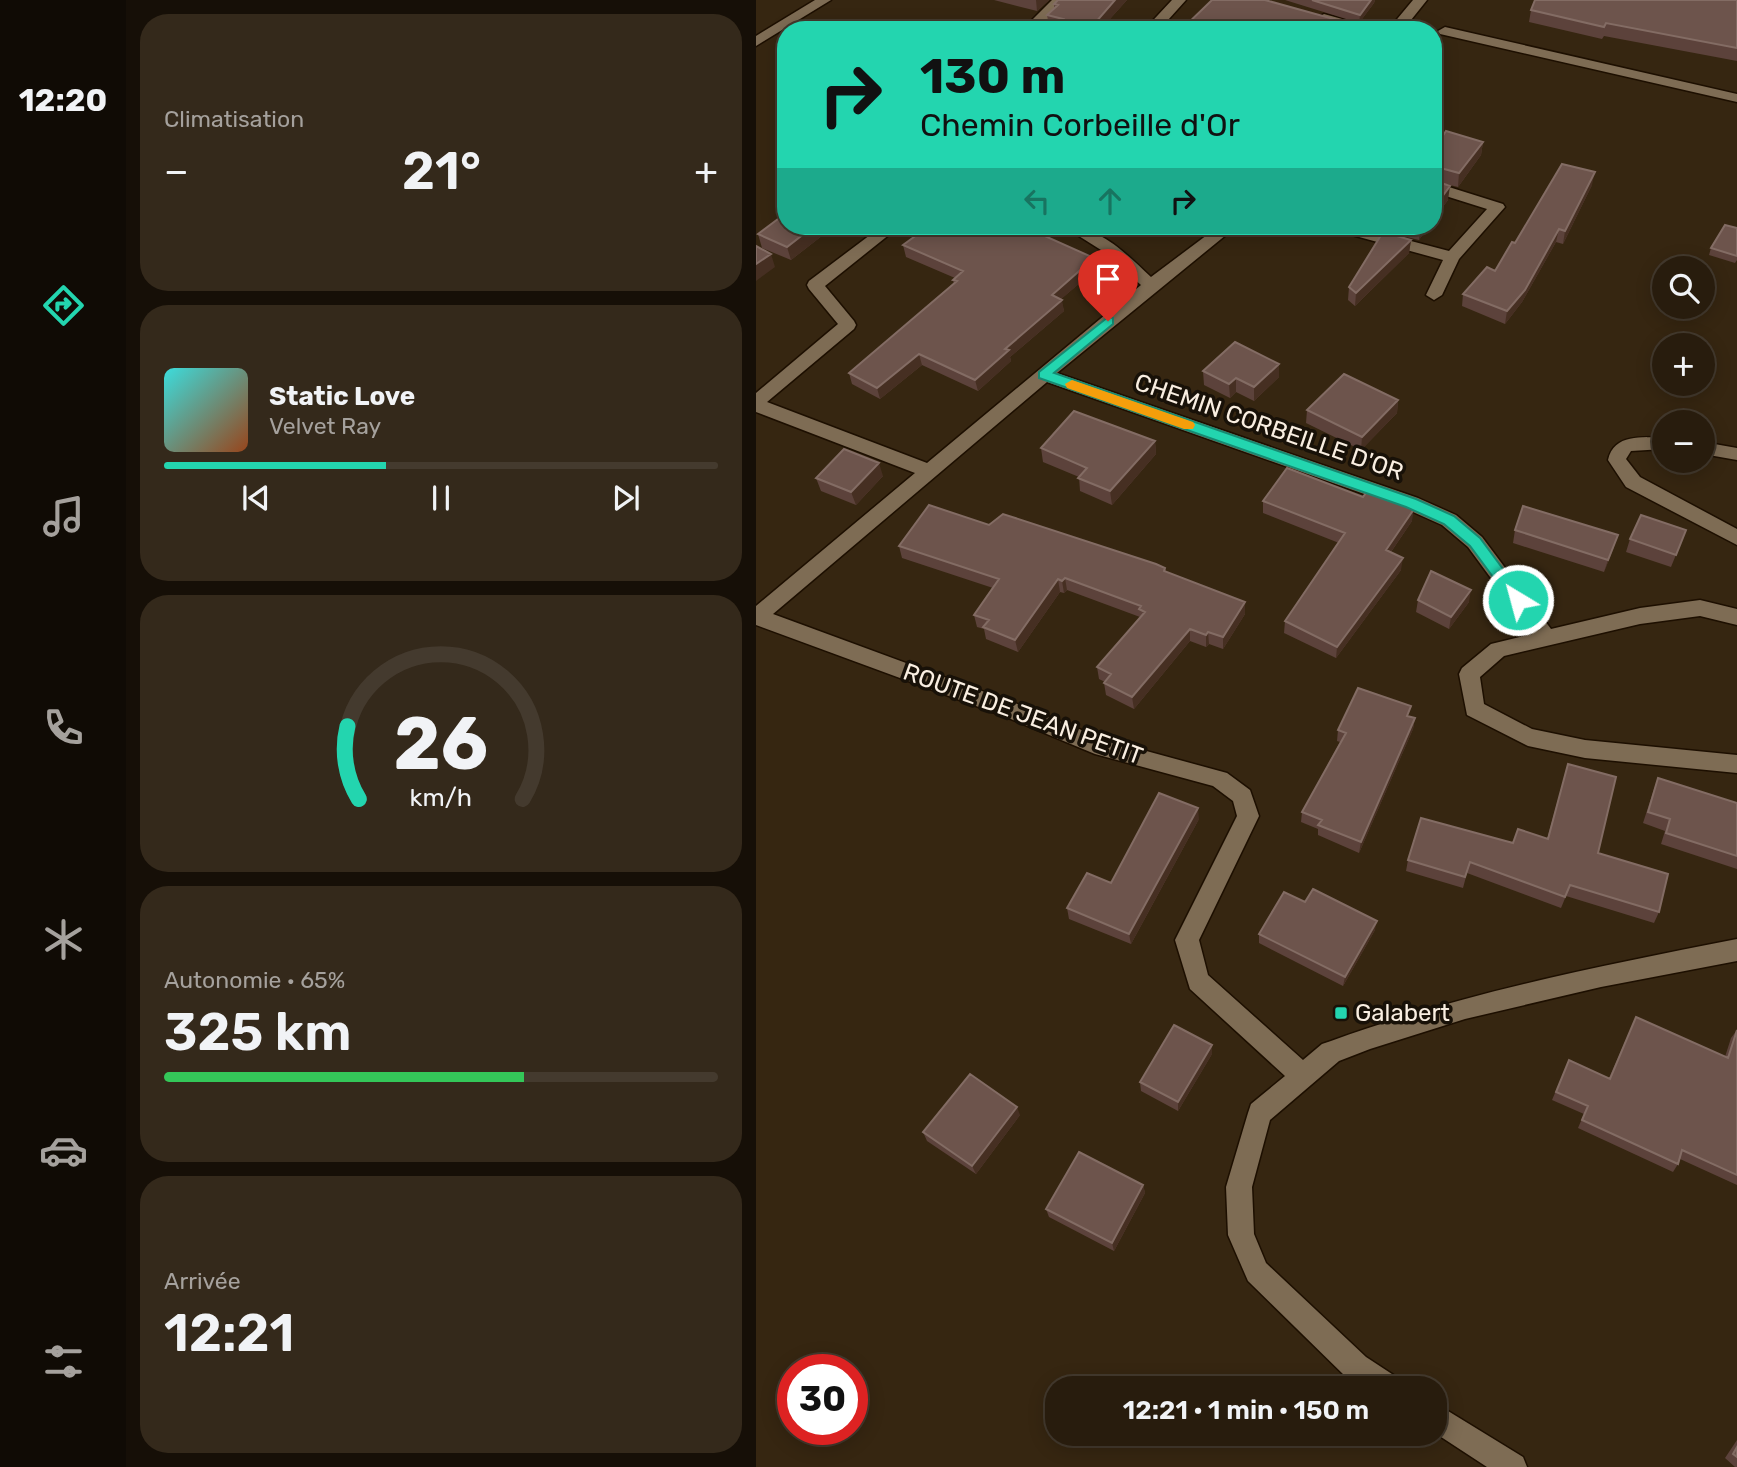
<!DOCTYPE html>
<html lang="fr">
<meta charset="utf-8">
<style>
:root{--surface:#281c0d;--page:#34291b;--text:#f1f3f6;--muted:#a5a19d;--line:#443a2e;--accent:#23d5af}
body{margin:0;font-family:Rubik,sans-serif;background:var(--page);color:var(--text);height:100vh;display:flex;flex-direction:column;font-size:26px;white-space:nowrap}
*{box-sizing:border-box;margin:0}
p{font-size:23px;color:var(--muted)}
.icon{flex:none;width:38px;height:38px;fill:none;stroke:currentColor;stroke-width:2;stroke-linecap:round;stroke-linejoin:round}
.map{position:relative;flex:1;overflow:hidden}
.details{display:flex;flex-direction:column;gap:14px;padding:14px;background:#160f07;width:630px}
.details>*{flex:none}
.hud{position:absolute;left:21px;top:21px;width:665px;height:214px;border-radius:28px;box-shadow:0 4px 18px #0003,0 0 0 2px var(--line);background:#23d5af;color:#111;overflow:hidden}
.tools{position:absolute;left:896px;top:256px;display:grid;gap:14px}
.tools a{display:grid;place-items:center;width:63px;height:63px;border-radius:50%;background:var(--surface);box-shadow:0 4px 18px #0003,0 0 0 2px var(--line);font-size:35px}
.speed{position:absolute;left:21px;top:1354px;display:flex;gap:14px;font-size:35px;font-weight:700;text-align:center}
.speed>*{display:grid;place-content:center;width:91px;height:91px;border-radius:50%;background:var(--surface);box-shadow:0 4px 18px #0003,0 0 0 2px var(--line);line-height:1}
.speed .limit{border:10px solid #d22;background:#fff;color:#111}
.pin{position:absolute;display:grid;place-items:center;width:60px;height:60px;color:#fff;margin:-72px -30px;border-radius:50% 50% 50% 0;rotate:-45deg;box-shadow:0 0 7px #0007}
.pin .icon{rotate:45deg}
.me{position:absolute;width:77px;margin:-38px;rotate:323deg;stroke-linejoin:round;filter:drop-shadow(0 0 5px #0008)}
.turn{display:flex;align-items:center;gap:24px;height:147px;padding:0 28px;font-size:32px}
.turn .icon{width:91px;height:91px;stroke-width:2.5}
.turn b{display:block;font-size:49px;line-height:60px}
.lanes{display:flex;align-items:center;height:66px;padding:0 28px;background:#0003;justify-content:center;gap:35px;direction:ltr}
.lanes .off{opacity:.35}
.big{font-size:52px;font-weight:600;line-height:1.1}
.details .card{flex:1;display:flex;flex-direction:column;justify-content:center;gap:10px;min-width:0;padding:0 24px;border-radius:28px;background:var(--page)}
.details .dial{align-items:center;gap:0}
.dial svg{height:182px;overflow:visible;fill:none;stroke:var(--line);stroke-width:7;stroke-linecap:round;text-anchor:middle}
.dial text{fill:var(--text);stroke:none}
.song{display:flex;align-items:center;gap:21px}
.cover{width:84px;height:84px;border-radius:10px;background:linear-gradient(135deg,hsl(180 70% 55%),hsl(20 70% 35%))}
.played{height:7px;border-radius:4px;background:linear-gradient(90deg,var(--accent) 40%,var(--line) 40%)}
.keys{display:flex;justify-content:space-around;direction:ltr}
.heat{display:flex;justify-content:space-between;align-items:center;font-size:38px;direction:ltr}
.charge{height:10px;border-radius:5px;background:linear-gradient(90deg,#34c759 65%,var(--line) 0)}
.trip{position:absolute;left:289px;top:1376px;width:402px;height:70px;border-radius:28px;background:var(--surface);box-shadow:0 4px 18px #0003,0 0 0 2px var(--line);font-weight:600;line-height:70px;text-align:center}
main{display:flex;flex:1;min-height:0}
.tab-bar{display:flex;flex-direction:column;width:126px;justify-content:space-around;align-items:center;background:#100b05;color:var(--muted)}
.tab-bar .icon{width:49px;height:49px}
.tab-bar .active{color:var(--accent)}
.tab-bar b{font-size:32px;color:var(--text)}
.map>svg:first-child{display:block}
</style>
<main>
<nav class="tab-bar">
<b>12:20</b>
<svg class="icon active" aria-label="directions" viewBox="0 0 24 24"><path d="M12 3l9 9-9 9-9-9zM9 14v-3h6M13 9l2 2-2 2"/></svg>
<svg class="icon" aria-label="music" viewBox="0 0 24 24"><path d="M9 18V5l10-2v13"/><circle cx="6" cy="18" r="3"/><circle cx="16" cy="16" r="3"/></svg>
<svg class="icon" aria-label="phone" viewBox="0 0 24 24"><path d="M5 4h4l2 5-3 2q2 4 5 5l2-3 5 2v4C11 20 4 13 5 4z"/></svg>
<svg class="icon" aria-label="climate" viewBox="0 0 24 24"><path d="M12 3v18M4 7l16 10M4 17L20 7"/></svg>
<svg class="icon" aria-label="car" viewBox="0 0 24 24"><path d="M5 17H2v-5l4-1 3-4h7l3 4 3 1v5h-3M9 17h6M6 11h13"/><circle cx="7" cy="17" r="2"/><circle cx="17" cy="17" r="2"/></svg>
<svg class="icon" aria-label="filters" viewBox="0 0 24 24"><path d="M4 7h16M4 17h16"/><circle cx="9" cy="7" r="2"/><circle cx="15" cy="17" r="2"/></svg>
</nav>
<section class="details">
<div class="card"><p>Climatisation</p>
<div class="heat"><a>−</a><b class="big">21°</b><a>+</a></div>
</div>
<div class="card">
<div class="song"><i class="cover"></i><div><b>Static Love</b><p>Velvet Ray</p></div></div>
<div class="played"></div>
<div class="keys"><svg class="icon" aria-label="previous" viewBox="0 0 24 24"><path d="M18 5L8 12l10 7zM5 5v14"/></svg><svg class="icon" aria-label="pause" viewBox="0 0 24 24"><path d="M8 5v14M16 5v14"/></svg><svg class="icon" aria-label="next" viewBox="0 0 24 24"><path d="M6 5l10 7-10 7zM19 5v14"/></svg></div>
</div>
<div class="card dial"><svg viewBox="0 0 100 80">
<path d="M14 69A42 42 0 1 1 86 69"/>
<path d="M14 69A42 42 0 0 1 9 37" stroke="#23d5af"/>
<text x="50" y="56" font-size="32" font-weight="700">26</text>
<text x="50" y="72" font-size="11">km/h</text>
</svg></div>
<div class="card"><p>Autonomie · 65%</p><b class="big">325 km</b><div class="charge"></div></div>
<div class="card"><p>Arrivée</p><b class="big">12:21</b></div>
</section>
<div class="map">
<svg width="981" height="1467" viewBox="0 0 981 1467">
<rect width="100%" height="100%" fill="#362611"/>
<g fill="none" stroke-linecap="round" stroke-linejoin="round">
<g stroke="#1d0f00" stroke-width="3">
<path id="minor" d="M59,0h16l-75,46v-10z
M296,0h15l-30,30h-15z
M416,0h14l-27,30h-15z
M657,0h14l-24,30h-15z
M568,14l47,13 2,3h-23l-31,-9 -2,-3z
M689,27l292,67v8l-297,-68 -2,-3z
M677,182l70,22 2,3 -46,52 -17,36 -8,5 -8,-5 17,-35 -113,-31 -2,-3h26l95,25 38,-42 -54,-17z
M126,226h18l-75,60 29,35 2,4 -2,4 -87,73 160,61 214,-178 -40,-35 -38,-24c37,0 62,27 88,51l68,-51h18l-180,147 361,125 38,17 26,22 69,92 89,-21 60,-8 37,9v16l-37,-9 -60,8 -136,32 -24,21 4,27 48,25 53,11 152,15v18l-152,-15 -57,-12 -61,-31 -8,-41 3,-6 29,-24 41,-10 -64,-87 -26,-22 -38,-17 -357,-126 -274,232 247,91 86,35 121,33 23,17 9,26 -60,124 9,35 95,85 19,-16 9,-3c132,-48 268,-75 406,-102v22l-136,26 -136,32 -95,30 -31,12 -69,59 -18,67 2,47 12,29 100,94 32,21 4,10h-39l-17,-11 -98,-96 -20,-46 -2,-48 22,-74 3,-9 34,-28 -95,-87 -15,-49 62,-124 -4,-15 -20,-15 -118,-32 -89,-37 -250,-92v-19l159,-133 -159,-61v-19l82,-69 -29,-35 -2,-4 2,-4z
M908,437v12l-33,2 -5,8 14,18 97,52v16l-111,-58 -18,-27c6,-27 34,-22 56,-23z
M947,442l34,6v12l-34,-6z
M679,1403l88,54 4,10h-40l-52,-34z"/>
</g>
<use href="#minor" fill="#7e6c54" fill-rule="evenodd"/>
</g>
<path fill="#5c423b" d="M238,0h55l-12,11z
M302,0h69l-27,30h-52l4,-3 -3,-1 -2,-11 7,-7v-4z
M529,0h90l-1,3 -15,20z
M981,0v61l-133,-25 -2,3 -73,-17 2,-12z
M727,142l-2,13 -23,32 -24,-6 14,19 -15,20v-69z
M836,185l-29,59 -7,-2 -34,60 -17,22 -43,-18 1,-12 32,-23 20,-28z
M30,226h45l1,2 -41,32 -29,-12 -4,-14z
M382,226h35l-7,7 -12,-4 -2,2z
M635,226h38l-10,14 -29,-7z
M981,228v32l-2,3 -26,-8 2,-7z
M291,237l47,21 1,12 -34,29 3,12 -54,46 1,4 -33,30 -56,-26 -42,34 -28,-15 -3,-11 105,-89 -1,-4 2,-2 -49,-21 -3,-12z
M655,240l-2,13 -54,53 -7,-6 1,-13z
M523,364v13l-25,24 -18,-9 -6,6 -26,-13 -1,-14z
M642,400l-1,13 -36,37 -55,-27 1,-13z
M399,441l1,13 -44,51 -32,-14 -1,-14 -36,-15 -2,-14z
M127,476l-27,29 -35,-14 -5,-13z
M507,501l149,20 -21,31 10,18 -65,88 -52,-25 1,-12 54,-78 -76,-30z
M233,525l176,43 1,4 79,30v12l-22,35 -14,-5 -3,3 -16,-6 -56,68 -28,-14 -2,-12 1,-1 -6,-3 -2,-12 43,-50 -73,-27 -3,3 -4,-1 -42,60 -32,-13 -2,-10 -7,-2 -3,-12 19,-27 -91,-30 -3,-12z
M759,530l99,17 -10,25 -91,-29z
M930,530l-15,37 -45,-15 4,-13z
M662,600l51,2 -20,27 -33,-17z
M653,716l6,2 -2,11 -54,124 -41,-18v-6l-17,-7 1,-10 38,-70 -3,-1 1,-11z
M812,764l30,89 61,59 -5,11 -88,-27 -5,12 -94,-35 -4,15 -57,-17 2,-11 105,-17 34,-4z
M902,778l79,25v66l-76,-25 4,-13 -22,-8 11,-34z
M443,819l-68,125 -62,-25 -2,-11 44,-25z
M549,902l70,28 -32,56 -84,-43v-9z
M880,1017l89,40 6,-19 6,-8v155l-57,-26 -2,5 -5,8 -95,-44 6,-14 -32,-14 17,-40 40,18z
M456,1054l-34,57 -37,-20 -1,-9z
M264,1115l-44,59 -49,-33 -4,-9z
M387,1185l2,8 -31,58 -65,-34 -3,-8z
M981,1440v27h-2l-10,-9z"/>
<path fill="#462f22" d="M280,0h13l-12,11z
M359,0h12l-27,30h-11z
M615,0h4l-1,3 -15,20 1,-8z
M727,142l-2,13 -23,32 1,-14z
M839,172l-3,13 -29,59 2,-13z
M694,186l-2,14 -15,20v-11z
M58,226h17l1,2 -41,32 -4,-13z
M290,226h13l-20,18 -1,-11z
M409,226h8l-7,7z
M665,226h8l-10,14 1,-13z
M803,229l-3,13 -34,60 -17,22 2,-13z
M655,240l-2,13 -54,53 1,-13z
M15,254l4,13 -19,14v-17z
M338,258l1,12 -42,36 -1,-11z
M306,300l2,11 -54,46 1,4 -33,30 -3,-11 30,-31z
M163,354l3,11 -42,34 -3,-11z
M523,364v13l-25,24v-14z
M480,378v14l-6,6 -1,-14z
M642,400l-1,13 -36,37 1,-13z
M399,441l1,13 -44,51 -2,-14z
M123,463l4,13 -27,29 -5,-13z
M658,509l-2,12 -28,41 2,-12z
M862,535l-4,12 -10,25 4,-12z
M647,558l-2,12 -65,88 1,-11z
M309,578l2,12 -3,3 -2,-12z
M302,579l2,13 -42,60 -3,-12z
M715,590l-2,12 -20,27 2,-12z
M489,602v12l-22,35v-12z
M434,629v12l-56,68 -2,-12z
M452,632l1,12 -3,3v-12z
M659,718l-2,11 -54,124 2,-11z
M442,808l1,11 -68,125 -2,-10z
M621,921l-2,9 -32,56 2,-9z
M456,1045v9l-34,57v-9z
M261,1107l3,8 -44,59 -4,-8z
M387,1185l2,8 -31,58 -2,-8z"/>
<path fill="#6d544c" stroke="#836c64" stroke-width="2" d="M302,0h57l-26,30h-41l15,-11 -16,-4 11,-10 -4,-1z
M456,0h53l87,24 -4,6h-167z
M556,0h59l-11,15z
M779,0h202v48l-131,-25 -2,4 -73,-17z
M690,131l37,11 -24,31 -26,-7v-15z
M806,164l33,8 -30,59 -6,-2 -34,61 -18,21 -44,-17 24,-27 8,4 17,-29 3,1z
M677,180l17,6 -17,23z
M30,213v13h28l-27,21 -29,-13z
M969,225l12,3v28l-26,-8z
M173,226h117l-8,7 56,25 -42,37 10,5 -57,49 4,1 -34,30 -56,-26 -42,34 -28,-15 108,-92 -4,-1 10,-9 -60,-26z
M627,232l28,8 -55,53 -7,-6z
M0,246l15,8 -15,10z
M479,342l44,22 -25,23 -18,-9 -7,6 -26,-13z
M588,374l54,26 -36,37 -55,-27z
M318,411l81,30 -45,50 -32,-13 9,-10 -46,-20z
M88,449l35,14 -28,29 -35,-14z
M531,468l76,29 5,-7 46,19 -28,41 17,8 -66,89 -52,-26 60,-88 -82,-32z
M173,505l60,20 14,-11 153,50 9,4 -1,3 81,31 -22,35 -15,-5 -2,3 -16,-6 -58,68 -28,-14 7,-9 -14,-7 48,-55 -6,-3 2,-3 -76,-28 -3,3 -4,-2 -43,61 -32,-13 6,-7 -15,-5 25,-36 -100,-33z
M767,506l95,29 -10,25 -93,-30z
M885,515l45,15 -10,25 -46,-16z
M675,571l40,19 -20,27 -33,-17z
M602,688l53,18 -4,10 8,2 -54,124 -43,-17 4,-5 -20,-8 44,-79 -8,-3z
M812,764l48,13 -18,76 70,21 -9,38 -89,-27 -5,12 -95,-35 -5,15 -57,-17 13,-42 92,25 5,-14 30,10z
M902,778l79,25v53l-71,-23 4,-14 -22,-7z
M403,793l39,15 -69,126 -62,-26 20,-35 24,10z
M557,889l64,32 -32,56 -86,-43 25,-42 21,10z
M880,1017l92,41 9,-28v145l-55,-25 -4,14 -96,-44 6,-14 -32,-14 13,-32 41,19z
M418,1025l38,20 -34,57 -38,-20z
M214,1074l47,33 -45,59 -49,-34z
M323,1152l64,33 -31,58 -66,-34z
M981,1447v10l-4,-3z"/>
<path fill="#23d5af" stroke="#178a72" stroke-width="2" d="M352,317l5,1v6l-59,49 362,126 38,17 26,22 43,58 3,4 -3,4h-10l-43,-58 -26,-22 -38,-17 -367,-129v-6z"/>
<path fill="#f59e0b" d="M316,380l121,42 2,3 -2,4h-9l-117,-41 -2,-4z"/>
<rect fill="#23d5af" stroke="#181108" stroke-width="2.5" x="578" y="1006" width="14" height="14" rx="3.5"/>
<g text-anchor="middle" stroke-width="7" stroke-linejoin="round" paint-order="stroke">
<g font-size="24" fill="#f9eee1" stroke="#181108">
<text transform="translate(513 427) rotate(19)" y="8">CHEMIN CORBEILLE D'OR</text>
<text transform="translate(267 714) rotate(20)" y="8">ROUTE DE JEAN PETIT</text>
</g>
<g font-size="24" fill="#f9eee1" stroke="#181108" text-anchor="start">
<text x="599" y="1021">Galabert</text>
</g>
</g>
</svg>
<div class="tools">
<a><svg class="icon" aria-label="search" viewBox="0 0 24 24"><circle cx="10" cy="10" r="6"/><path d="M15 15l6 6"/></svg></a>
<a>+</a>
<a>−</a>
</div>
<div class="speed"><div class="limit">30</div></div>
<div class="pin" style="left:352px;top:321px;background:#d93025"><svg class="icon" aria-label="arrive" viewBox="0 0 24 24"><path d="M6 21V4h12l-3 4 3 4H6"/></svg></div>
<svg class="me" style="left:762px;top:600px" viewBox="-20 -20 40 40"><circle r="17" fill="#23d5af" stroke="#fff" stroke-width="3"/><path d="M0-11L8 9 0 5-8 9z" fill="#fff"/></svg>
<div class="trip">12:21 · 1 min · 150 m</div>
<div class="hud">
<div class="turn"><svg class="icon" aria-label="right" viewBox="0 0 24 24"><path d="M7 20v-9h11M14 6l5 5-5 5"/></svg><div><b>130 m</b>Chemin Corbeille d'Or</div></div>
<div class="lanes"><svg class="icon off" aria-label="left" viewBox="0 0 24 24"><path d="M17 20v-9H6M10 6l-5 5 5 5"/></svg><svg class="icon off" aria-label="ahead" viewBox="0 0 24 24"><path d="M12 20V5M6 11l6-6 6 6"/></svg><svg class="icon" aria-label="right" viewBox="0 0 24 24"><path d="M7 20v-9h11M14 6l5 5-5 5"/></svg></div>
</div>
</div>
</main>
